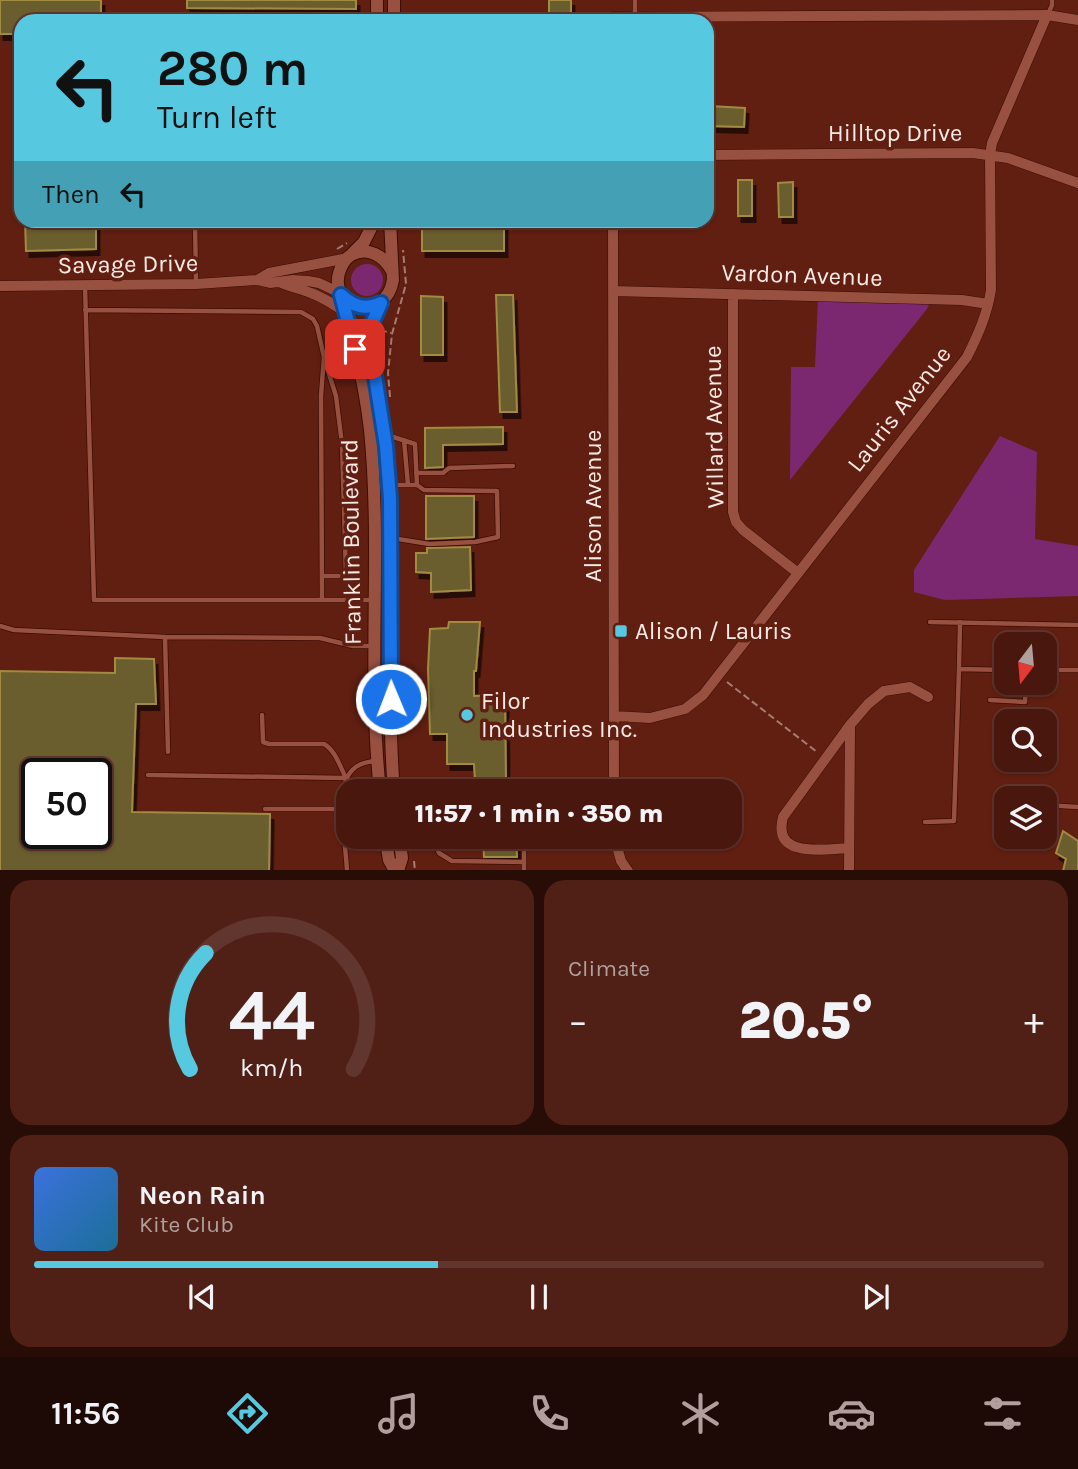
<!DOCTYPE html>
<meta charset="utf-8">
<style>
:root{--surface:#49170d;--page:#502016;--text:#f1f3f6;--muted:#b19f9d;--line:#61362e;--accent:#56c9e1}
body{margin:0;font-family:Karla,sans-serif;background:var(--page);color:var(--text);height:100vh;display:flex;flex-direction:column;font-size:26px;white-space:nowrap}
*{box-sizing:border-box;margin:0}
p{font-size:23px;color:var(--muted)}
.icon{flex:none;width:38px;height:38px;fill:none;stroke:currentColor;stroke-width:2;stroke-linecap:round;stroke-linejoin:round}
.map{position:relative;height:870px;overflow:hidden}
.sheet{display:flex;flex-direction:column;gap:10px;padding:10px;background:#280d07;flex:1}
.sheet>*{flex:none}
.hud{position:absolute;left:14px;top:14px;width:700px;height:214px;border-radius:21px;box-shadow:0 2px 5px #0004,0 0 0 2px var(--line);background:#56c9e1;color:#111;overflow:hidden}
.needle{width:46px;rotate:196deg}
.fabs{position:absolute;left:994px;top:632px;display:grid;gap:14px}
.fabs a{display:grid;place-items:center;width:63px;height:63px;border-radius:14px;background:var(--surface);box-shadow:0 2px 5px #0004,0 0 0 2px var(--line);font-size:35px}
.speed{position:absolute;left:21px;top:758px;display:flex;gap:14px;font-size:35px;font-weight:700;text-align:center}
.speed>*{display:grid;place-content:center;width:91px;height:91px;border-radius:50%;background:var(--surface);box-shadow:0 2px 5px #0004,0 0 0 2px var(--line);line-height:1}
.speed .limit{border:4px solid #111;border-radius:10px;background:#fff;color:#111}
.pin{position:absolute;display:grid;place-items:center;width:60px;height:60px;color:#fff;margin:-30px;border-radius:14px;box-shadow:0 4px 10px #0006}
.me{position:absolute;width:77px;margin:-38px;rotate:359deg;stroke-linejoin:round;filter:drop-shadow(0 0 5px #0008)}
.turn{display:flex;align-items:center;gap:24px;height:147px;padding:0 28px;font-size:32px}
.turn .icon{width:91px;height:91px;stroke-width:2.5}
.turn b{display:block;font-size:49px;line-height:60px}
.then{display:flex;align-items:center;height:66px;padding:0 28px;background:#0003;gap:14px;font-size:26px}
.big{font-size:52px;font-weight:800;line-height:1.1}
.sheet .widget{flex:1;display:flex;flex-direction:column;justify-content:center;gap:10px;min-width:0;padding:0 24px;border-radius:21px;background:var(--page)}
.sheet .dial{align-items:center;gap:0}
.dial svg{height:182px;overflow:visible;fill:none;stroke:var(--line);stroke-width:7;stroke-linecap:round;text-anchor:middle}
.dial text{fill:var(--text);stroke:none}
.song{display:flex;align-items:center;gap:21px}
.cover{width:84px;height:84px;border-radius:10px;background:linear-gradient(135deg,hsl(220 70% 55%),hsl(200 70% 35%))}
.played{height:7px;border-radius:4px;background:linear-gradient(90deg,var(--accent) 40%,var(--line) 40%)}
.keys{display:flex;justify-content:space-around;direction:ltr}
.heat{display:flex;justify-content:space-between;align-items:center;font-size:38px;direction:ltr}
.sheet .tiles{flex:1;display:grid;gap:10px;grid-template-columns:1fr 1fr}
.widget:last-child{grid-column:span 2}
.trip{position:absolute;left:336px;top:779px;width:406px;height:70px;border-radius:21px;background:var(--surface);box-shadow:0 2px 5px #0004,0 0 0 2px var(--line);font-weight:800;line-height:70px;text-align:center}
.tab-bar{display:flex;height:112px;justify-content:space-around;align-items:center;background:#1d0905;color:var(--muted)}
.tab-bar .icon{width:49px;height:49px}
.tab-bar .on{color:var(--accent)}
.tab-bar b{font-size:32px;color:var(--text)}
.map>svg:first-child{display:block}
</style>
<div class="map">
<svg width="1078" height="871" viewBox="0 0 1078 871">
<defs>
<filter id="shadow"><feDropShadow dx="3.5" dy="6" stdDeviation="0" flood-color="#0009"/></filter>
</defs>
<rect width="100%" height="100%" fill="#611f11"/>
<path fill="#7c2870" d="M351 280a16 16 0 1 1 32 0a16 16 0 1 1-32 0Z
M932,297l-5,12 -137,171 1,-113h24l3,-69z
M1000,436l37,16 -2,87 43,7v50l-133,4 -31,-8v-22z"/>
<path fill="#6a5d2e" stroke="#a08b3f" stroke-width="2" fill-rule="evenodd" filter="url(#shadow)" d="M0,0h101v21h-80v13h-21z
M187,0h169v9l-169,-1z
M549,0h22v21h-22z
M710,106l35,2 -1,19 -34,-1z
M14,139h7v33h-7z
M738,180h14v36h-14z
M793,182v35h-14l-1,-34z
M25,220h71v29l-70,2z
M422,220h82v31h-82z
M496,295h17l4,117h-17z
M421,296l22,1v58h-22z
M503,427v17l-60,1v22l-18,1v-40z
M426,496h48v41l-48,2z
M470,547l1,43 -40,2v-19l-15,-1v-19h11v-5z
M449,622h31l-4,49h-2v25l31,-1 1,88 -27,1v-3h-4l-1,-17h-27v-30h-17l-2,-65 2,-40 18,-1z
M115,658l39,1 2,45h-20l-4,108 138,2 -1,57h-269v-200l115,2zM37,774h59v59h-59z
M1063,831l15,10v30h-15l3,-12 -10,-6z
M483,836h33l1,21h-33z"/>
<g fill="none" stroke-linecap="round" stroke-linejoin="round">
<g stroke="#3d0c03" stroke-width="6">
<path id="service" d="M635,0v15
M1048,14l4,-9v-5
M195,220l1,63
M85,286l9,314h279
M85,310l216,2 12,7 4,7 7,31 -3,39 1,204
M384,434l31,10 2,41h-27
M404,440l4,45
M416,473h27l6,-5 64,-2
M392,538l37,6 46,-2 23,-5 -1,-46 -73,-1 -7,-5
M322,576h24l-4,-132 -6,-48 -11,-35
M930,622l148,3
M0,626l14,4 151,7 155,1 33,8h19
M165,637l3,115
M959,669l1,-47
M1045,670h33
M990,700l35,2 1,-20
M148,775l198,3c-6,-11 -10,-27 -22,-34h-55l-6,-2 -1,-27
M423,791l102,-4v4
M1045,805l33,2
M265,809h78
M925,822l29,-1 5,-152 47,1
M432,836l7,17 13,8 72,1
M347,871c-1,-23 -10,-77 1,-95 6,-11 16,-14 28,-15
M524,871v-35"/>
</g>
<g stroke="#3d0c03" stroke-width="11">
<path id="minor" d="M612,17l435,-2 31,5
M707,155l266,-2 35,5 70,25
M613,220l1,571
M257,280l12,-7 79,-15
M279,282c11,5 22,7 32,11 13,5 24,12 35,20
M0,286l196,-2 61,-4 13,3 23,-3 15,1 11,2 21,10
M613,291l349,9 26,4
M733,294v218l3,10 7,8 55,43
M614,716l36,2 35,-9 18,-14 264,-338c11,-22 20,-42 24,-67l-1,-135 2,-12 55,-128
M614,836l7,25 7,10
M849,848c-25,1 -77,11 -66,-31l67,-92 18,-21 16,-13 26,-4 18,10
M849,871l1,-145"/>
</g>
<g stroke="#3d0c03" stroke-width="14">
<path id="secondary" d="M394,0v21
M377,21v-21
M390,220l3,60c-7,43 -64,29 -54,-7 2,-7 6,-14 12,-18 17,-9 33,1 41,16
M352,254l12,-12 11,-22
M341,295c4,19 10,38 15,57 6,25 11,52 14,78 12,120 -3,241 10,361
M381,303l-11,25 -1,10c7,53 18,106 21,159 5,98 -4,196 4,294
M385,836l4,24 6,11
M398,871l4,-13 -3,-22"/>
</g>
<path stroke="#a87c73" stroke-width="2" stroke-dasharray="7 3.5" stroke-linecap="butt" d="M337,249l10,-6
M380,330l11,3
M390,397l-2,-24 4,-39 14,-50 -3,-34
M727,682l90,70
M402,710c4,-10 4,-18 0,-29
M414,861l1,10"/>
<use href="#service" stroke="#985141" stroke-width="4.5"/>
<use href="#minor" stroke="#985141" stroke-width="10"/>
<use href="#secondary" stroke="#985141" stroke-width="12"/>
</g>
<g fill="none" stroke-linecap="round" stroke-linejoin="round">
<g stroke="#114b97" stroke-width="18">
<path id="route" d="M355,349l-14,-54c13,12 24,15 40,8l-11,25 -1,10 17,108 4,53 1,200"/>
</g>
<use href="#route" stroke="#1a73e8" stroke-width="12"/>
</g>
<g fill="#56c9e1" stroke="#611f11" stroke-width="2.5">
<rect x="614" y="624" width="14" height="14" rx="3.5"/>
<circle cx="467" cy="715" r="7"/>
</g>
<g text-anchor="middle" stroke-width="7" stroke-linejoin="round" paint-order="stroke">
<g font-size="24" fill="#fbeae6" stroke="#611f11">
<text x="895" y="141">Hilltop Drive</text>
<text transform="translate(128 264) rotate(-1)" y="8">Savage Drive</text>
<text transform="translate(802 275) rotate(2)" y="8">Vardon Avenue</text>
<text transform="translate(899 409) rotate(-52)" y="8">Lauris Avenue</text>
<text transform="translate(714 427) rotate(-91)" y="8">Willard Avenue</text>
<text transform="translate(593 506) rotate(-90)" y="8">Alison Avenue</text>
<text transform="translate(351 542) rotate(-91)" y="8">Franklin Boulevard</text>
</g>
<g font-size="24" fill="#fbeae6" stroke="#611f11" text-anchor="start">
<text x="635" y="639">Alison / Lauris</text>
<text x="481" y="709">Filor<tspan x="481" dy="28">Industries Inc.</tspan></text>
</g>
</g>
</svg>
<div class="fabs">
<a><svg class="needle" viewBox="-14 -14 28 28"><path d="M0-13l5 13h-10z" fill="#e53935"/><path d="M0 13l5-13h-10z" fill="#b19f9d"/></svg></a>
<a><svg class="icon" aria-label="search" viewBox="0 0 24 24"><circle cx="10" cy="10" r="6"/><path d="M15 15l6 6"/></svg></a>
<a><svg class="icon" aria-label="layers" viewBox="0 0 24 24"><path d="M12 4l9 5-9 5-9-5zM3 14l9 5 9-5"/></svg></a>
</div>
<div class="speed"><div class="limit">50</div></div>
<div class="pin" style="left:355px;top:349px;background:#d93025"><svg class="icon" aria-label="arrive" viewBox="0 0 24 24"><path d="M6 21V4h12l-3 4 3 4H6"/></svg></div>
<svg class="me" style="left:391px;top:699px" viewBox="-20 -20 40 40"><circle r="17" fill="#1a73e8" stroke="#fff" stroke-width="3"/><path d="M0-11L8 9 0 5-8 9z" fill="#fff"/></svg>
<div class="trip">11:57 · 1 min · 350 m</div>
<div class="hud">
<div class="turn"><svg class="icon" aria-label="left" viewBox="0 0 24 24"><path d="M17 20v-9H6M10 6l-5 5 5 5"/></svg><div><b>280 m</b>Turn left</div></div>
<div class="then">Then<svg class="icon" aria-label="left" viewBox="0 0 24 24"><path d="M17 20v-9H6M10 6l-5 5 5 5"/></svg></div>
</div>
</div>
<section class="sheet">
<div class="tiles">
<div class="widget dial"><svg viewBox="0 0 100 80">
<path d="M14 69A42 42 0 1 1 86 69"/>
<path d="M14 69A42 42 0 0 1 21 18" stroke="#56c9e1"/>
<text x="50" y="56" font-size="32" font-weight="700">44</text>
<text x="50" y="72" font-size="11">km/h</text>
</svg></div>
<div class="widget"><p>Climate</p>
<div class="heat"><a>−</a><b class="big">20.5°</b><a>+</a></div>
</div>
<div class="widget">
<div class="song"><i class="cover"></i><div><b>Neon Rain</b><p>Kite Club</p></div></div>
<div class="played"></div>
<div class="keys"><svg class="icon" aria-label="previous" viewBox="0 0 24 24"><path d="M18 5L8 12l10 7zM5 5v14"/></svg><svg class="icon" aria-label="pause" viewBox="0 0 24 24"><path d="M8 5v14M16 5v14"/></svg><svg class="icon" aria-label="next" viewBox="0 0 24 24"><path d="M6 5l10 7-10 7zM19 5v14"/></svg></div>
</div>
</div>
</section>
<nav class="tab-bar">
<b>11:56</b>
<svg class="icon on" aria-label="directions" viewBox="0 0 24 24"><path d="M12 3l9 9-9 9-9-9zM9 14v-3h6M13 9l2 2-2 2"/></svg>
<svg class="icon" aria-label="music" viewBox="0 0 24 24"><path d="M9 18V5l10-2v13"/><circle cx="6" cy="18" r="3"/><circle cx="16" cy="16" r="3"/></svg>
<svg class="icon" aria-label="phone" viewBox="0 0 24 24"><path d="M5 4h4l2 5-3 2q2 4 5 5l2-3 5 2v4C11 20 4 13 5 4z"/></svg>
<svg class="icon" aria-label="climate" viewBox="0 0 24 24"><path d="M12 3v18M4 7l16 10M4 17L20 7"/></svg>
<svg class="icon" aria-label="car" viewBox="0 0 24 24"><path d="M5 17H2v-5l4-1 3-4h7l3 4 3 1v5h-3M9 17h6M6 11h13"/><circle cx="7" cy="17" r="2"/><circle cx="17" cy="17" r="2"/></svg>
<svg class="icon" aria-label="filters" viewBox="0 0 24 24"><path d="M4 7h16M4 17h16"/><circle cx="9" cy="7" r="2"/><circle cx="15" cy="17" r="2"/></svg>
</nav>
